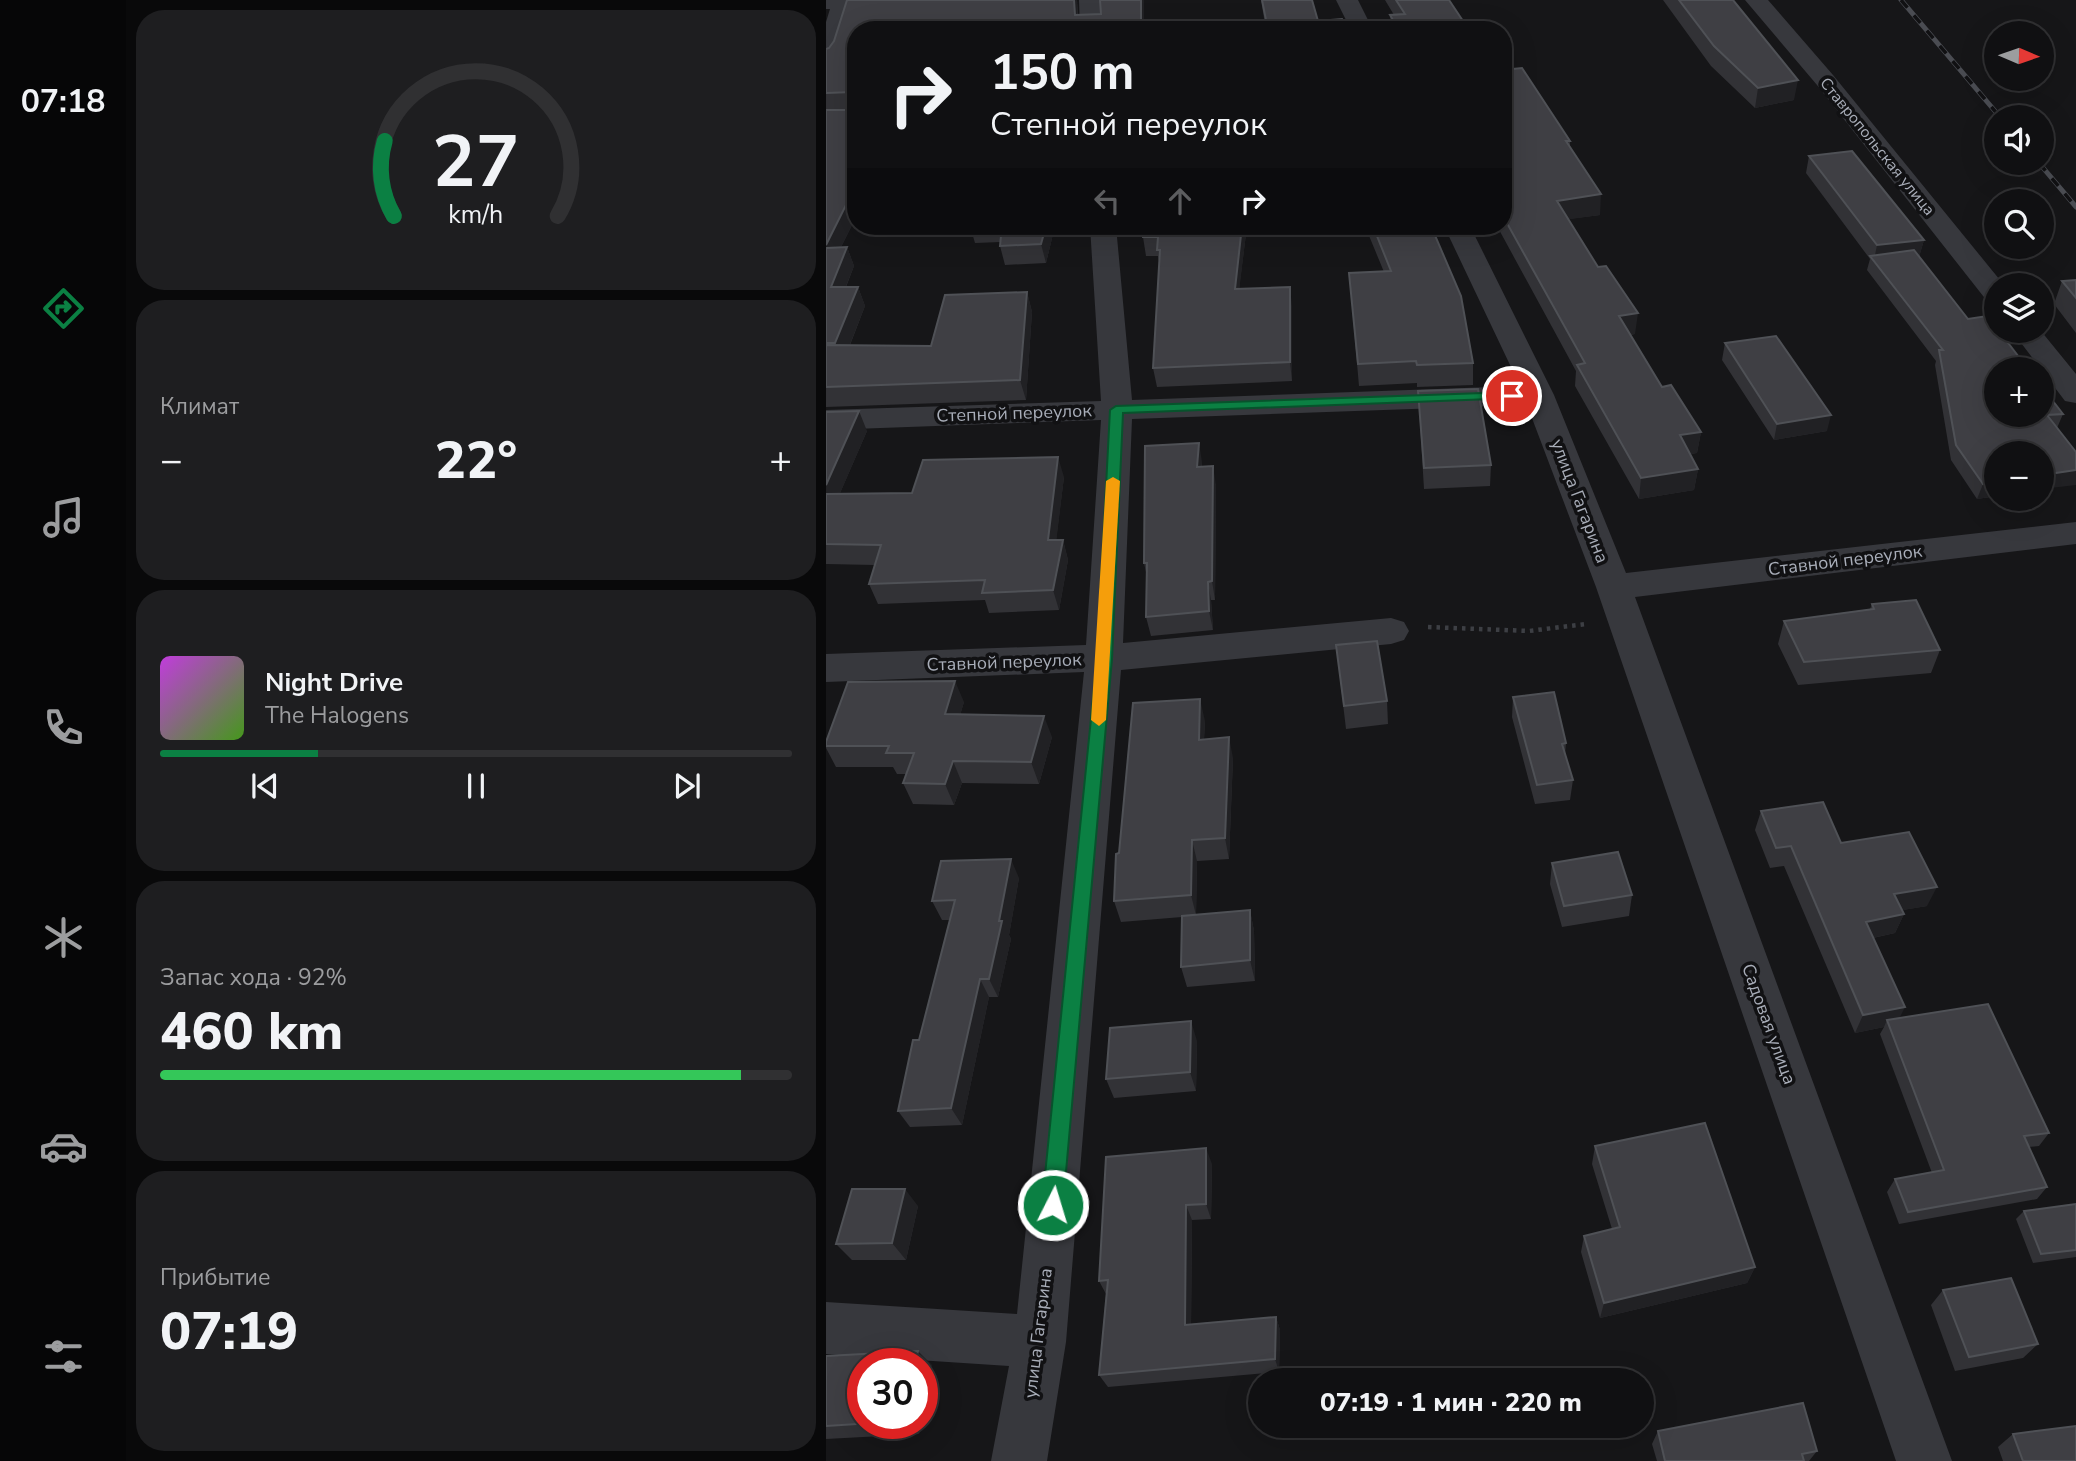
<!DOCTYPE html>
<html lang="ru">
<meta charset="utf-8">
<style>
:root{--surface:#101012;--page:#1e1e20;--text:#f1f3f6;--muted:#9c9d9f;--line:#303032;--accent:#0b8043}
body{margin:0;font-family:"Nunito Sans",sans-serif;background:var(--page);color:var(--text);height:100vh;display:flex;flex-direction:column;font-size:26px;white-space:nowrap}
*{box-sizing:border-box;margin:0}
p{font-size:23px;color:var(--muted)}
.icon{flex:none;width:38px;height:38px;fill:none;stroke:currentColor;stroke-width:2;stroke-linecap:round;stroke-linejoin:round}
.map{position:relative;flex:1;overflow:hidden}
.details{display:flex;flex-direction:column;gap:10px;padding:10px;background:#09090a;width:700px}
.details>*{flex:none}
.guide{position:absolute;left:21px;top:21px;width:665px;height:214px;border-radius:28px;box-shadow:0 7px 28px #0002,0 0 0 2px var(--line);background:#101012;color:var(--text);overflow:hidden}
.needle{width:46px;rotate:92deg}
.tools{position:absolute;left:1158px;top:21px;display:grid;gap:14px}
.tools a{display:grid;place-items:center;width:70px;height:70px;border-radius:50%;background:var(--surface);box-shadow:0 7px 28px #0002,0 0 0 2px var(--line);font-size:35px}
.speed{position:absolute;left:21px;top:1348px;display:flex;gap:14px;font-size:35px;font-weight:700;text-align:center}
.speed>*{display:grid;place-content:center;width:91px;height:91px;border-radius:50%;background:var(--surface);box-shadow:0 7px 28px #0002,0 0 0 2px var(--line);line-height:1}
.speed .limit{border:10px solid #d22;background:#fff;color:#111}
.pin{position:absolute;display:grid;place-items:center;width:60px;height:60px;color:#fff;margin:-30px;border:4px solid #fff;border-radius:50%;box-shadow:0 2px 7px #0007}
.me{position:absolute;width:77px;margin:-38px;rotate:5deg;stroke-linejoin:round;filter:drop-shadow(0 0 5px #0008)}
.turn{display:flex;align-items:center;gap:24px;height:147px;padding:0 28px;font-size:32px}
.turn .icon{width:91px;height:91px;stroke-width:2.5}
.turn b{display:block;font-size:49px;line-height:60px}
.lanes{display:flex;align-items:center;height:66px;padding:0 28px;background:#0003;justify-content:center;gap:35px;direction:ltr}
.lanes .off{opacity:.35}
.big{font-size:52px;font-weight:800;line-height:1.1}
.details .widget{flex:1;display:flex;flex-direction:column;justify-content:center;gap:10px;min-width:0;padding:0 24px;border-radius:28px;background:var(--page)}
.details .dial{align-items:center;gap:0}
.dial svg{height:182px;overflow:visible;fill:none;stroke:var(--line);stroke-width:7;stroke-linecap:round;text-anchor:middle}
.dial text{fill:var(--text);stroke:none}
.song{display:flex;align-items:center;gap:21px}
.cover{width:84px;height:84px;border-radius:10px;background:linear-gradient(135deg,hsl(290 70% 55%),hsl(100 70% 35%))}
.played{height:7px;border-radius:4px;background:linear-gradient(90deg,var(--accent) 25%,var(--line) 25%)}
.keys{display:flex;justify-content:space-around;direction:ltr}
.heat{display:flex;justify-content:space-between;align-items:center;font-size:38px;direction:ltr}
.charge{height:10px;border-radius:5px;background:linear-gradient(90deg,#34c759 92%,var(--line) 0)}
.trip{position:absolute;left:422px;top:1368px;width:406px;height:70px;border-radius:35px;background:var(--surface);box-shadow:0 7px 28px #0002,0 0 0 2px var(--line);font-weight:800;line-height:70px;text-align:center}
main{display:flex;flex:1;min-height:0}
.dock{display:flex;flex-direction:column;width:126px;justify-content:space-around;align-items:center;background:#060607;color:var(--muted)}
.dock .icon{width:49px;height:49px}
.dock .selected{color:var(--accent)}
.dock b{font-size:32px;color:var(--text)}
.map>svg:first-child{display:block}
</style>
<main>
<nav class="dock">
<b>07:18</b>
<svg class="icon selected" aria-label="directions" viewBox="0 0 24 24"><path d="M12 3l9 9-9 9-9-9zM9 14v-3h6M13 9l2 2-2 2"/></svg>
<svg class="icon" aria-label="music" viewBox="0 0 24 24"><path d="M9 18V5l10-2v13"/><circle cx="6" cy="18" r="3"/><circle cx="16" cy="16" r="3"/></svg>
<svg class="icon" aria-label="phone" viewBox="0 0 24 24"><path d="M5 4h4l2 5-3 2q2 4 5 5l2-3 5 2v4C11 20 4 13 5 4z"/></svg>
<svg class="icon" aria-label="climate" viewBox="0 0 24 24"><path d="M12 3v18M4 7l16 10M4 17L20 7"/></svg>
<svg class="icon" aria-label="car" viewBox="0 0 24 24"><path d="M5 17H2v-5l4-1 3-4h7l3 4 3 1v5h-3M9 17h6M6 11h13"/><circle cx="7" cy="17" r="2"/><circle cx="17" cy="17" r="2"/></svg>
<svg class="icon" aria-label="filters" viewBox="0 0 24 24"><path d="M4 7h16M4 17h16"/><circle cx="9" cy="7" r="2"/><circle cx="15" cy="17" r="2"/></svg>
</nav>
<section class="details">
<div class="widget dial"><svg viewBox="0 0 100 80">
<path d="M14 69A42 42 0 1 1 86 69"/>
<path d="M14 69A42 42 0 0 1 10 36" stroke="#0b8043"/>
<text x="50" y="56" font-size="32" font-weight="700">27</text>
<text x="50" y="72" font-size="11">km/h</text>
</svg></div>
<div class="widget"><p>Климат</p>
<div class="heat"><a>−</a><b class="big">22°</b><a>+</a></div>
</div>
<div class="widget">
<div class="song"><i class="cover"></i><div><b>Night Drive</b><p>The Halogens</p></div></div>
<div class="played"></div>
<div class="keys"><svg class="icon" aria-label="previous" viewBox="0 0 24 24"><path d="M18 5L8 12l10 7zM5 5v14"/></svg><svg class="icon" aria-label="pause" viewBox="0 0 24 24"><path d="M8 5v14M16 5v14"/></svg><svg class="icon" aria-label="next" viewBox="0 0 24 24"><path d="M6 5l10 7-10 7zM19 5v14"/></svg></div>
</div>
<div class="widget"><p>Запас хода · 92%</p><b class="big">460 km</b><div class="charge"></div></div>
<div class="widget"><p>Прибытие</p><b class="big">07:19</b></div>
</section>
<div class="map">
<svg width="1250" height="1461" viewBox="0 0 1250 1461">
<rect width="100%" height="100%" fill="#161618"/>
<g fill="none" stroke-linecap="round" stroke-linejoin="round">
<path stroke="#3d3f44" stroke-width="4.5" stroke-dasharray="3.5 5" stroke-linecap="butt" d="M602,627l101,4 57,-7"/>
<path fill="#37383d" fill-rule="evenodd" d="M0,0h97l-3,5 -8,1 -60,3 -15,49 -3,5 -8,2v-43l4,-13h-4z
M253,0h22l1,30h-22z
M510,0h22l15,30h-22z
M919,0h23l65,75 171,210h-7v18l-10,-2 -170,-216z
M264,226h26l16,174 388,-14 -76,-160h26l84,169 72,178 450,-51v22l-441,53 317,864h-56l-300,-874 -69,-182 -395,14 -9,224 268,-25 13,4 5,9 -5,9 -13,4 -270,26 -55,672 -19,119h-56l18,-95 -183,-12v-52l191,12 67,-642 -258,10v-28l260,-9 15,-225 -275,10v-20l275,-9z
M1186,331h29l35,43v29l-11,-2z"/>
<g stroke="#4a4c52" stroke-width="5">
<path id="rail" d="M1075,0l99,117
M1213,163l37,44"/>
</g>
<use href="#rail" stroke="#111113" stroke-width="3.5" stroke-dasharray="10" stroke-linecap="butt"/>
</g>
<path fill="#323236" d="M21,0h230l1,15 23,-1 -1,-14h44v30h-288v187l-15,30h6l7,19 -8,21h12l7,19 -15,39 81,1 14,-51 82,-3 5,20 -6,88 -200,7v-358l3,-1 5,-7z
M435,0h51l6,21 29,9h-81z
M559,0h64l20,30h-78l-1,-15h4z
M837,0h70l61,100 -39,8 -44,-42z
M677,70l67,71v5l30,69 -32,4 67,115 -5,1 32,52 39,45 -4,21 -7,1 8,15 -4,21 -55,9 -64,-113 1,-15 -79,-145h6z
M983,156l115,84 -5,17 49,62 95,95 -6,14 -60,25v43l-20,3 -26,-39 -16,-95 1,-4 -69,-91 3,-11 -64,-86z
M144,226h85l-9,37 -41,2 -5,-19v-4l-25,1z
M316,226h105l-8,63 53,17v75l-135,6 -4,-19 6,-107 -1,-5h-12l-3,-19z
M539,226h66l42,137v22l-56,2v-4l-58,3 -10,-113 35,-1z
M1250,280v53l-22,-29 8,-23z
M899,343l102,88 -53,9 -52,-80z
M592,391l73,74 -1,21 -66,3z
M0,412l41,19 -27,62h72l152,-16 -8,63h7l5,20 -9,50 -70,3 -4,-13 -107,4 -9,-20 6,-19 -49,-1z
M376,462v5l14,18 -1,115h-4l2,30 -62,6 -5,-19 1,-40 -3,-14z
M1046,604l68,46 -9,23 -133,12 -20,-41 6,-23 86,-12z
M510,645l51,56 1,23 -42,5z
M687,697l53,46 -1,11 8,26 -3,20 -35,4 -23,-87z
M138,702l-4,13 92,22 -13,47 -77,-1 -8,22 -41,-1 -10,-21 3,-9h-9l-4,-7h-57l-10,-19v-6z
M379,721l-1,18 29,19 -4,101 -32,2 -1,54 54,-5 4,21 1,50 -68,6 -6,-20 1,-50 -61,5 -7,-21 5,-48z
M935,811l80,32 86,63 -25,4 2,4 -9,19 -22,5 26,80 150,115 -10,13 -10,1 18,40 -10,12 -138,25 -12,-32 8,-13 37,-6 -52,-139 4,-7 -29,6 -71,-167 -14,2 -15,-38z
M726,863l80,32 -3,21 -67,11 -12,-43z
M193,878l-10,57 2,4 -13,58h-9l-27,128 -52,2 -12,-16 21,-71 31,-120h-8l-10,-19z
M371,1041l-1,50 -82,7 -8,-19z
M769,1146l160,121 -8,16 -147,35 -19,-66 3,-16 28,-7 -20,-65z
M386,1164l-1,55 -19,1 -1,104 85,-7 4,13 -1,42 -171,15 -9,-12 7,-81 -7,-13z
M1250,1204v53l-43,6 -17,-44 8,-8z
M92,1206l-12,54h-54l-16,-16z
M1117,1290l95,54 -15,14 -68,13 -24,-66z
M0,1356l106,9 -69,58h58l-2,11 -93,5z
M832,1431l159,20 -8,10h-152l-5,-17z
M1187,1434l63,27h-73l-5,-14z"/>
<path fill="#212124" d="M248,0h3l1,30 -3,-15z
M315,0h3v30h-3z
M972,80l-4,20 -39,8 3,-20z
M30,185v32l-25,50 -5,-14v-8z
M775,194l-1,21 -44,6 1,-20z
M220,226h9l-9,37 -5,-19z
M416,226h5l-10,82 -2,-19z
M1098,240l-5,17 -45,3 3,-15z
M21,247l7,19 -16,40 -7,-19z
M32,287l7,19 -22,56 -8,-19z
M464,287l2,19v75l-2,-19z
M201,292l5,20 -6,88 -6,-20z
M812,313l-3,21 -19,3 3,-21z
M33,411l8,20 -36,83 -5,-11v-18z
M1005,415l-4,16 -53,9 3,-16z
M875,432l-4,21 -20,3 3,-21z
M373,443l3,19 -1,24 -4,-19z
M232,457l6,20 -10,83 -6,-20z
M387,466l3,19 -1,115 -3,-19z
M872,469l-4,21 -55,9 2,-21z
M1250,470v15l-34,4v-14z
M1171,482v14l-20,3 6,-15z
M237,540l5,20 -9,50 -6,-20z
M382,582l3,18 2,30 -4,-19z
M129,681l9,21 -10,34 -9,-22z
M374,699l5,22 -2,40 -4,-21z
M218,716l8,21 -13,47 -8,-22z
M403,737l4,21 -4,101 -4,-21z
M127,761l9,22 -8,22 -9,-21z
M366,840l5,21 -1,54 -5,-20z
M185,859l8,19 -10,57 2,4 -13,58 -9,-18z
M1111,887l-10,19 -41,7 8,-19z
M424,910l4,21 1,50 -5,-21z
M1078,914l-9,19 -37,8 8,-19z
M154,979l9,18 -27,128 -11,-17z
M1079,1007l-9,18 -9,-5 -3,7 -29,6 8,-18z
M365,1021l6,20 -1,50 -6,-19z
M380,1148l6,16 -1,55 -5,-15z
M79,1189l13,17 -12,54 -14,-17z
M360,1205l6,15 -1,118 -6,-13z
M929,1267l-8,16 -147,35 4,-15z
M450,1317l4,13 -1,42 -4,-13z
M92,1351l14,14 -10,53v-55h-7z
M81,1423h14l-2,11z"/>
<path fill="#3f3f44" stroke="#4f5156" stroke-width="2" d="M21,0h227l1,15 26,-1 -1,-14h41v30h-285v155l-30,60v-135h26v-18l-26,1v-44l3,-1 5,-7z
M436,0h50l6,21 24,-2 5,11h-79z
M570,0h53l20,30h-70l-9,-15 15,-1z
M853,0h54l65,80 -40,8 -44,-42z
M696,68l48,73h-4l35,53 -44,7 41,66 8,-1 32,47 -19,3 43,71 9,-2 30,47 -21,3 18,34 -57,9 -64,-113 8,-2 -82,-147v-146z
M1026,151l72,89 -47,5 -68,-89z
M176,226h44l-5,18 -41,2z
M316,226h100l-7,63 55,-2v75l-137,6 7,-118h-3l1,-13h-15z
M547,226h58l30,70 12,67 -56,2 -1,-4 -58,3 -9,-91 42,-2z
M21,247l-16,40h27l-23,56h-9v-95z
M1088,250l54,69 19,-3 10,12v3h2l29,38h-31v46h45v-28l21,27 -16,1 29,37v18l-34,5v-22h-45v29l-14,2 -27,-39 -17,-95h4l-73,-94z
M1250,280v18l-14,-17z
M201,292l-7,88 -194,7v-42l105,1 14,-51z
M950,336l55,79 -54,9 -52,-81z
M652,389l13,76 -67,3 -6,-77z
M33,411l-33,74v-73z
M373,443l-2,24 16,-1 -1,115 -4,1 1,29 -63,6 1,-54h-3l1,-117z
M232,457l-10,83h15l-10,50 -71,3 3,-13 -116,4 12,-39 -55,-1v-50l86,-1 11,-33z
M1090,600l24,50 -136,12 -20,-41 90,-12 -2,-5z
M551,641l10,60 -43,5 -8,-61z
M129,681l-10,33 99,2 -13,46 -78,-1 -8,23 -42,-1 11,-30h-28l3,-7h-63v-4l22,-60z
M728,692l12,51 -4,1 11,36 -36,5 -24,-88z
M374,699l-1,41 30,-3 -4,101 -33,2 -1,55 -77,6 2,-47 3,-1 14,-150z
M997,802l18,41 68,-11 28,55 -43,7 10,20 -38,8 39,85 -42,8 -72,-169 -15,2 -15,-37z
M792,852l14,43 -68,11 -12,-43z
M185,859l-12,62h3l-13,58h-9l-29,129 -53,3 15,-71h6l36,-140 -23,1 9,-40z
M424,910v50l-69,7 1,-51z
M1162,1004l61,129 -25,3 23,51 -139,25 -13,-33 49,-9 -57,-150z
M365,1021l-1,51 -84,7 4,-51z
M879,1123l50,144 -151,36 -20,-67 36,-9 -25,-81z
M380,1148v56l-20,1 -1,120 91,-8 -1,42 -176,16 9,-95 -9,1 7,-124z
M26,1189h53l-13,54 -56,1z
M1250,1204v46l-35,4 -17,-43z
M1185,1278l27,66 -69,13 -26,-67z
M92,1351l-3,12h-52v60h10l-47,3v-70z
M977,1403l14,48 -15,3 2,7h-139l-7,-30z
M1250,1426v35h-53l-10,-27z"/>
<path fill="#0b8043" stroke="#07532c" stroke-width="2" d="M686,392l5,1v5l-394,15 -11,246 -49,546 -3,7 -7,3 -8,-3 -3,-7 55,-546 13,-249 6,-4z"/>
<path fill="#f59e0b" d="M287,477l7,4 -14,239 -7,6 -8,-6 15,-239z"/>
<g text-anchor="middle" stroke-width="7" stroke-linejoin="round" paint-order="stroke">
<g font-size="16" fill="#a8adb8" stroke="#111113">
<text transform="translate(1052 146) rotate(51)" y="6">Ставропольская улица</text>
</g>
<g font-size="18" fill="#a8adb8" stroke="#111113">
<text transform="translate(188 413) rotate(-2)" y="6">Степной переулок</text>
<text transform="translate(754 501) rotate(69)" y="6">улица Гагарина</text>
<text transform="translate(1019 560) rotate(-7)" y="6">Ставной переулок</text>
<text transform="translate(178 662) rotate(-2)" y="6">Ставной переулок</text>
<text transform="translate(943 1024) rotate(70)" y="6">Садовая улица</text>
<text transform="translate(212 1333) rotate(-83)" y="6">улица Гагарина</text>
</g>
</g>
</svg>
<div class="tools">
<a><svg class="needle" viewBox="-14 -14 28 28"><path d="M0-13l5 13h-10z" fill="#e53935"/><path d="M0 13l5-13h-10z" fill="#9c9d9f"/></svg></a>
<a><svg class="icon" aria-label="sound" viewBox="0 0 24 24"><path d="M4 9h4l5-4v14l-5-4H4zM17 9q2 3 0 6"/></svg></a>
<a><svg class="icon" aria-label="search" viewBox="0 0 24 24"><circle cx="10" cy="10" r="6"/><path d="M15 15l6 6"/></svg></a>
<a><svg class="icon" aria-label="layers" viewBox="0 0 24 24"><path d="M12 4l9 5-9 5-9-5zM3 14l9 5 9-5"/></svg></a>
<a>+</a>
<a>−</a>
</div>
<div class="speed"><div class="limit">30</div></div>
<div class="pin" style="left:686px;top:396px;background:#d93025"><svg class="icon" aria-label="arrive" viewBox="0 0 24 24"><path d="M6 21V4h12l-3 4 3 4H6"/></svg></div>
<svg class="me" style="left:227px;top:1205px" viewBox="-20 -20 40 40"><circle r="17" fill="#0b8043" stroke="#fff" stroke-width="3"/><path d="M0-11L8 9 0 5-8 9z" fill="#fff"/></svg>
<div class="trip">07:19 · 1 мин · 220 m</div>
<div class="guide">
<div class="turn"><svg class="icon" aria-label="right" viewBox="0 0 24 24"><path d="M7 20v-9h11M14 6l5 5-5 5"/></svg><div><b>150 m</b>Степной переулок</div></div>
<div class="lanes"><svg class="icon off" aria-label="left" viewBox="0 0 24 24"><path d="M17 20v-9H6M10 6l-5 5 5 5"/></svg><svg class="icon off" aria-label="ahead" viewBox="0 0 24 24"><path d="M12 20V5M6 11l6-6 6 6"/></svg><svg class="icon" aria-label="right" viewBox="0 0 24 24"><path d="M7 20v-9h11M14 6l5 5-5 5"/></svg></div>
</div>
</div>
</main>
